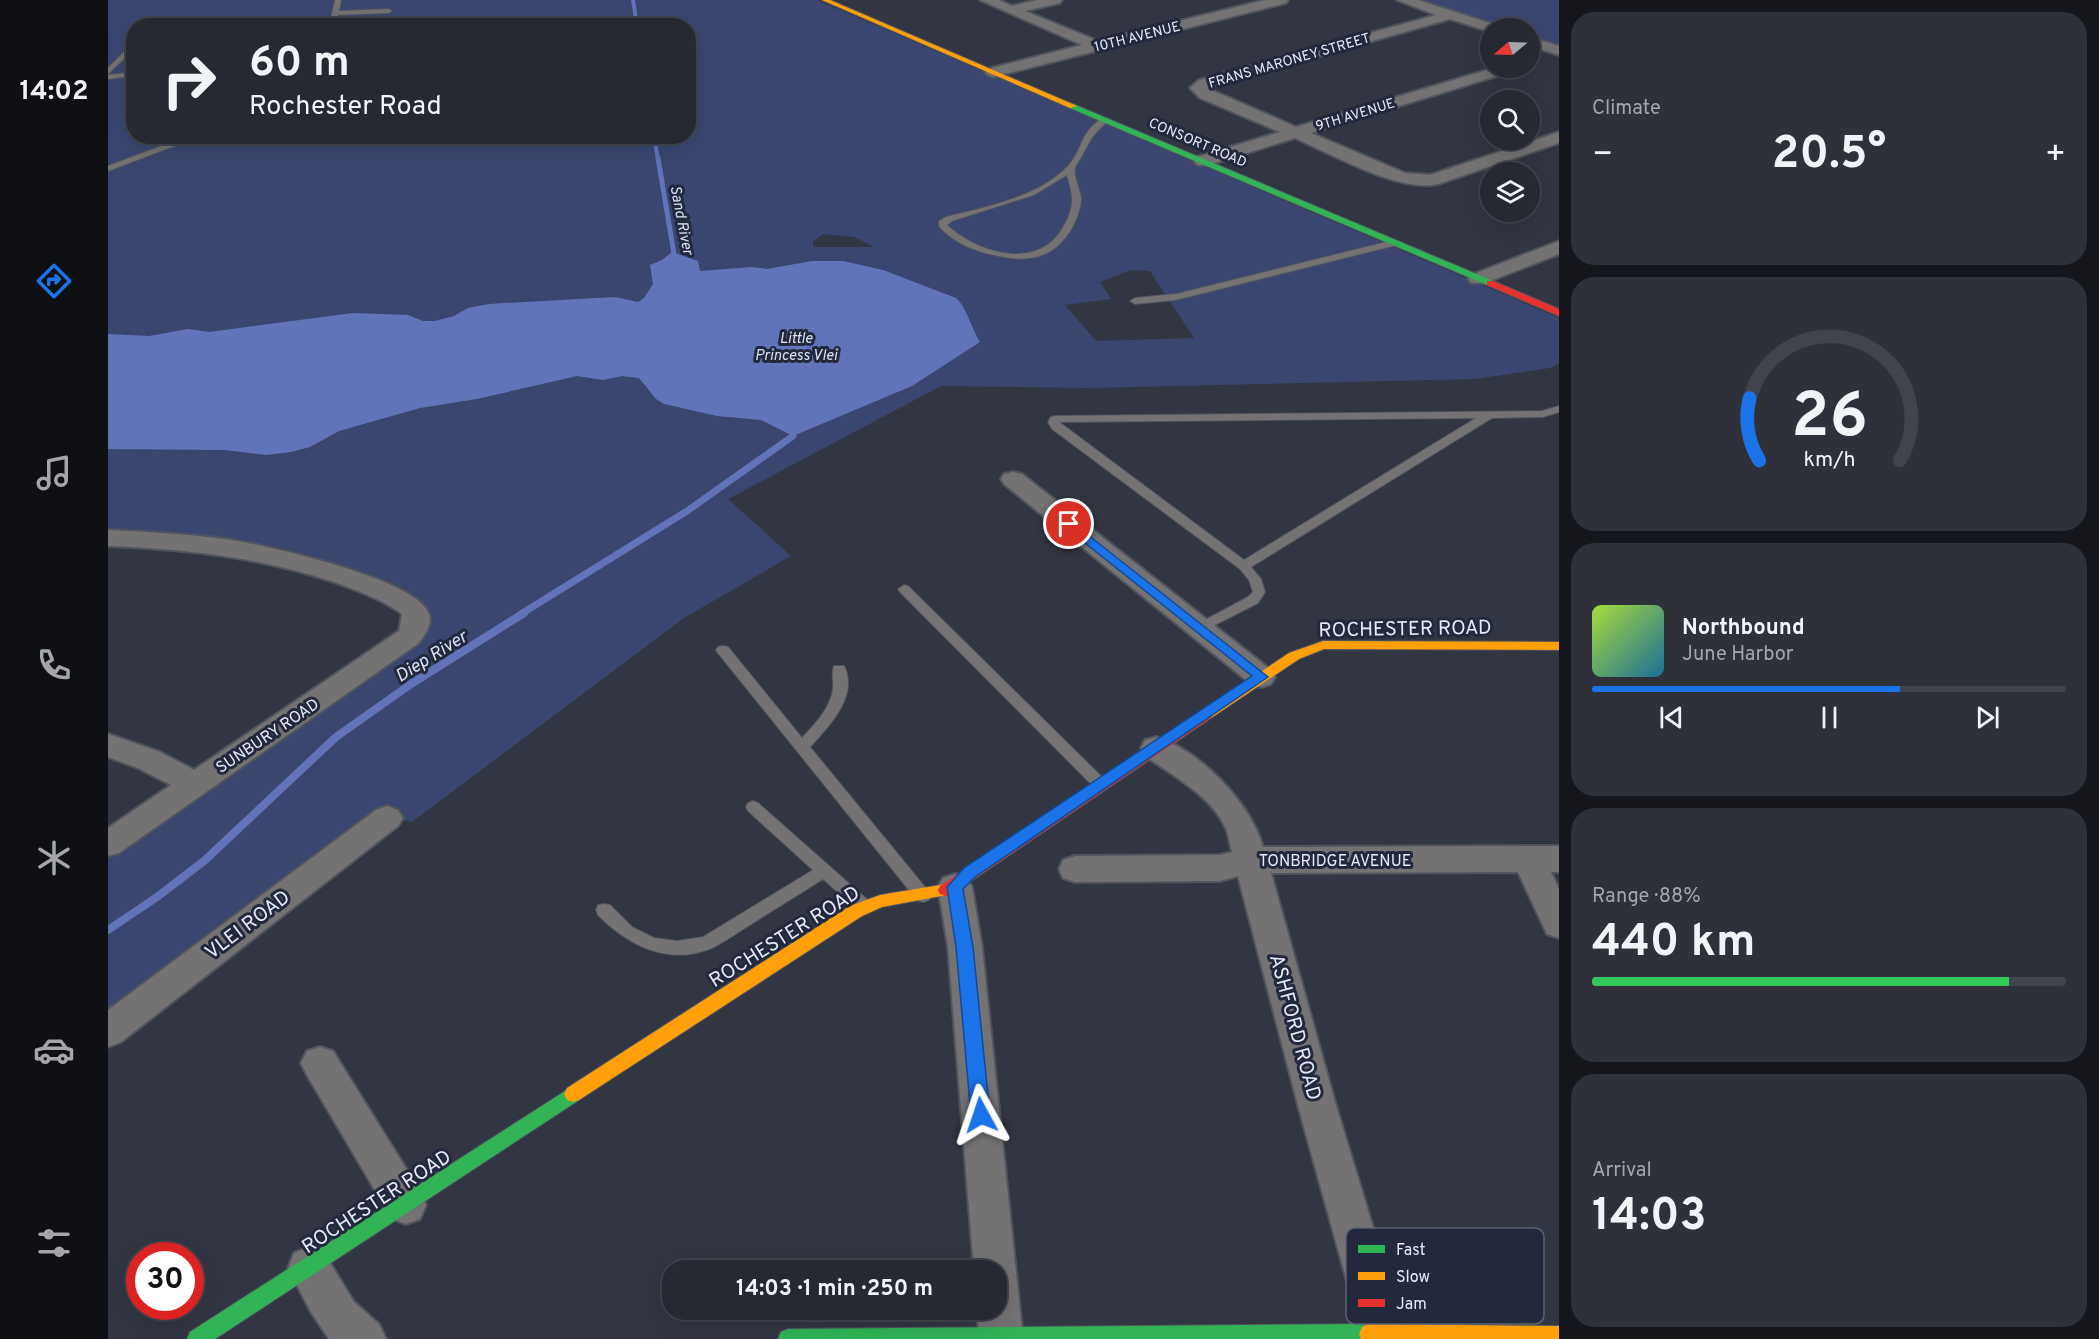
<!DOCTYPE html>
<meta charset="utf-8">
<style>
:root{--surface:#262832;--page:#2e303a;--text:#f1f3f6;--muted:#a4a6ac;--line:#42444d;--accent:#1a73e8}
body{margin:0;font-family:Overpass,sans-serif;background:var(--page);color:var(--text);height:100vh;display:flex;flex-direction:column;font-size:22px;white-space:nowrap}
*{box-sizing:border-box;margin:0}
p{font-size:20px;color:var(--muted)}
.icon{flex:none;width:33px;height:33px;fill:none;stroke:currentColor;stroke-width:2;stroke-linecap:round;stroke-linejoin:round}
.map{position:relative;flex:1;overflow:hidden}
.panel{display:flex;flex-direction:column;gap:12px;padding:12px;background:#15161c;width:540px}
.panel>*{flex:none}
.guide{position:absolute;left:18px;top:18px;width:570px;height:126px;border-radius:24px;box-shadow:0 6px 24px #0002,0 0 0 2px var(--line);background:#262832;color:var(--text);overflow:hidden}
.needle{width:39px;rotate:251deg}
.fabs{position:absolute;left:1372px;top:18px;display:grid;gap:12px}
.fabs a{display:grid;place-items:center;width:60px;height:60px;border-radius:50%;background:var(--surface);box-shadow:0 6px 24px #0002,0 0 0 2px var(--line);font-size:30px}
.speed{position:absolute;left:18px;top:1242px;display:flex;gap:12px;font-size:30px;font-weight:700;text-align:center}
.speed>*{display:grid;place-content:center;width:78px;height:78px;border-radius:50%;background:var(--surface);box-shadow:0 6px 24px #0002,0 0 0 2px var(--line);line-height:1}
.speed .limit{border:9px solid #d22;background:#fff;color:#111}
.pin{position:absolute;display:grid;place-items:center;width:51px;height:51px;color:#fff;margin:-26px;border:3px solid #fff;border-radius:50%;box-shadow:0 2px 6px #0007}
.me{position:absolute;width:66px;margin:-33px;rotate:355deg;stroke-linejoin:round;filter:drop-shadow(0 0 4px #0008)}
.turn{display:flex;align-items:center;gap:21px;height:126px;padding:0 24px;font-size:27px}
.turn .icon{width:78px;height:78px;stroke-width:2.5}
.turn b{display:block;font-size:42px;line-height:51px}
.big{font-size:45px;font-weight:700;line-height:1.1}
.panel .card{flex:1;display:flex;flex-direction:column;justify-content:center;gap:9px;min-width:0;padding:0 21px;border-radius:24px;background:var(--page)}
.panel .dial{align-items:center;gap:0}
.dial svg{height:156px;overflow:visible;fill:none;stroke:var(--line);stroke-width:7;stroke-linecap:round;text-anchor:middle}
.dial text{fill:var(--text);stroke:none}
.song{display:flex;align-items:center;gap:18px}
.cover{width:72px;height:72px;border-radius:9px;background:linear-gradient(135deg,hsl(80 70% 55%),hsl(200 70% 35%))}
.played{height:6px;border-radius:3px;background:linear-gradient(90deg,var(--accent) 65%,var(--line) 65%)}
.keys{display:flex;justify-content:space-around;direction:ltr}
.heat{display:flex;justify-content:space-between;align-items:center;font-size:33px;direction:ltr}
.charge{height:9px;border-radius:4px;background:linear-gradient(90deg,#34c759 88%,var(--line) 0)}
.trip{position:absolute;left:554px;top:1260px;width:345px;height:60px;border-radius:24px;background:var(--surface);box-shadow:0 6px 24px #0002,0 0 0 2px var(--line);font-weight:700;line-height:60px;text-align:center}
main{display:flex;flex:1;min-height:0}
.tab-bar{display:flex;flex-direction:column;width:108px;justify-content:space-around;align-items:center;background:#0f1014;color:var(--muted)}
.tab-bar .icon{width:42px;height:42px}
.tab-bar .active{color:var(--accent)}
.tab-bar b{font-size:27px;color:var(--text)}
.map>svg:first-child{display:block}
</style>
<main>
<nav class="tab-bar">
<b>14:02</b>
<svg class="icon active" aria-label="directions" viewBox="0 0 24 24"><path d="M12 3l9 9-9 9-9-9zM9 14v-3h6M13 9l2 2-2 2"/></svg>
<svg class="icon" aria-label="music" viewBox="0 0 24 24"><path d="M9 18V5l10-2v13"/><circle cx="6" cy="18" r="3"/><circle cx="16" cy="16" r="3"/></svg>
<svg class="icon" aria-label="phone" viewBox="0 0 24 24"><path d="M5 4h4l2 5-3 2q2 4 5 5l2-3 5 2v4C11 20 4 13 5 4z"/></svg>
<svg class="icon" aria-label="climate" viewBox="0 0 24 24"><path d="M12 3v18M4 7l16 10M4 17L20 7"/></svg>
<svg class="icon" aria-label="car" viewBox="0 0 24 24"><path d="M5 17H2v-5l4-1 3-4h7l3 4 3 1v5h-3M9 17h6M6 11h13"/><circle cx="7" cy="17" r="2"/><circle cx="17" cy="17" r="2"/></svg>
<svg class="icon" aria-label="filters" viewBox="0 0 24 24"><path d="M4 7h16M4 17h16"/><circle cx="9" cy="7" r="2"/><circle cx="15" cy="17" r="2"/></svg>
</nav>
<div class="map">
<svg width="1451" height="1339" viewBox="0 0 1451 1339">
<rect width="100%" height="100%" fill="#323642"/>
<path fill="#3a4670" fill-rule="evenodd" d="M0,0h709l742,318v45l-9,5 -75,11 -387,9 -147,-2 -213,113 63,57 -107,62 -272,204 -25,-4 -279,213v-175l204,-143 97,-76 4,-28 -109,-45 -196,-25zM26,26h554v110h-554zM716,234l30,3 20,10h-61v-6zM1023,270l19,1 44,67 -98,3 -31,-36 46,-6 -11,-17z
M1302,0h149v46l-29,-7v-11h-33z"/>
<path fill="#6174b9" d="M564,252l26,9 2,10 52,-4 15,2 45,-8h31l40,9 73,28c10,8 16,31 24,44l-68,44 -119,50 -32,-16 -44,-4 -53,-12 -8,-5 -17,-21 -17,-2 -19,4 -26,-4 -100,23 -57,9 -81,23 -29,16 -19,5 -25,3 -42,-5 -116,-1v-115l41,2 39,-7 21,3 144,-19 55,2 15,6h12l19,-5 14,-8 21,-4 126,-7 23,5 6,-4 9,-14 -3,-19 12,-5z"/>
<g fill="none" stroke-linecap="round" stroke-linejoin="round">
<path stroke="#6174b9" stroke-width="4" d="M525,0l4,26
M546,136l4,24"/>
<path stroke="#6174b9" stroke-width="5" d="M550,158l17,102"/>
<path stroke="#6174b9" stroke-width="7" d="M413,614l166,-103 106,-75v-10"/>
<path stroke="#6174b9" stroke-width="8" d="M0,930l49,-33 47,-36 132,-124 75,-53 113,-71"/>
<g stroke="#50545d" stroke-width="2">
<path id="lane" d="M227,0h6l-2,11 50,-2 3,2 -3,2 -51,2 -3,11h-6z
M26,42v7l-26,25v-6z
M26,72v4l-26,3v-4z
M994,118l7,2c-17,16 -16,15 -27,36 -2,4 -6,8 -7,12 -2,9 6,22 6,31 0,9 -4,19 -8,27 -15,28 -38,37 -69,31 -24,-4 -49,-12 -65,-31v-5l7,-4c40,-10 93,-20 122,-51 16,-18 10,-31 34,-48zM959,175c2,9 6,18 5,28 -1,9 -5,18 -10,26 -25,42 -85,24 -115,-4l5,-4 82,-26z
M80,136h13l-93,35v-5z
M1286,240l4,3 -1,2 -221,55 -41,4 -5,-3 5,-3 41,-4z
M1451,406v6l-16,5 -51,1 -241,149 10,12 4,13 -7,11 -59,30 -5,-1 -2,-3 2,-3 54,-29 5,-5 -4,-12 -9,-11 -188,-140 -4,-7 3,-5 4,-1 487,-5zM1368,418l-232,142 -185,-138z
M796,585l4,1 198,195 2,4 -2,4h-10l-196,-197 -2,-3z
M615,646l5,1 74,91c13,-14 28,-29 31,-49 1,-8 -2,-16 1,-23h10c15,30 -15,60 -34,81l119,145 2,4 -2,4 -6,2 -6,-2 -199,-247 -2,-3 2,-3z
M645,801l5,2 112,99 2,4 -2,4 -6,2 -6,-2 -35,-31c-23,15 -47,29 -70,44 -13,8 -26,17 -39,24 -44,20 -85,-1 -116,-32l-2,-5 2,-5 6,-1 6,1 22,22 22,11 23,3 26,-4 110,-67 -65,-59 -2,-4 2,-4z"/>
</g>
<g stroke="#50545d" stroke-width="4">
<path id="street" d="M872,0h19l13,6 25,-6h25l-2,3 -35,8 73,30 167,-41h23l-2,3 -293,74 -5,-2 -3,-3 3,-3 94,-24z
M1289,0h21l78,25 2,3h-7v4l-41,-13 -243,69 89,39 198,-59h21l-2,3 -202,62 94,40 25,2 129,-43v11l-121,41c-38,9 -107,-30 -143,-46l-86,27h-12l-3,-4 3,-4 83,-25 -80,-34 -10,-10 9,-8 237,-65z
M1422,37l29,9v9l-29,-9z
M1451,241v13l-74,29h-14l-3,-4 3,-4z
M905,472l9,2 249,196 4,7 -4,7 -10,3 -10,-3 -247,-200 -3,-5 3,-5z
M0,530c41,2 83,4 124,10 36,6 186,39 197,74 4,11 -5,21 -10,29l-300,210 -11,3v-28l63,-43 -33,-17 -30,-11v-23l52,18 34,18 205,-139 3,-17c-22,-16 -46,-24 -71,-33 -73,-24 -146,-32 -223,-35z
M1048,737c44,13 95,67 107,110l296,-1v26h-8l8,17v49l-12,-4 -29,-62 -247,1 66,236 70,230h-44l-64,-230 -61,-233 -18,5 -145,1 -12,-4 -4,-9 4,-9 12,-4 145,-1 12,-3c-2,-7 -3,-16 -6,-23 -13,-32 -54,-54 -81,-73l-4,-8 4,-8z
M279,806l11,4 5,8 -5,8 -277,216 -13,5v-37l268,-200z
M847,874l12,4 5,9 10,60 41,392h-44l-2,-29h19v-40h-22l-26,-323 -10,-60 5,-9z
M212,1047l13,4 87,140 6,14 -6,14 -14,5 -14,-5 -85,-144 -6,-12 6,-12z
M201,1247l15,6 30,49 25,22 7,15h-57l-18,-27 -23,-44 6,-15z"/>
</g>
<g stroke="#50545d" stroke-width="2">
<path id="fast" d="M965,104l420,177 2,2 -8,2 -417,-177v-4z
M465,1086l6,2 3,6 -3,6 -364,239h-28l3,-7z
M1261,1324l7,3 3,7 -2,5h-599l3,-7 7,-3z"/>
</g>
<g stroke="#50545d" stroke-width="2">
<path id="slow" d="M714,0h8l247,106 -7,2z
M1215,641l236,1v8l-235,-1 -25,10 -88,59h-10l-2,-3 2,-3 88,-59z
M838,884l6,2 2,4 -2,4 -70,13 -20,9 -283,184 -6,2 -6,-2 -3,-6 3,-6 283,-182 30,-11z
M1261,1324l190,2v13h-198l-2,-5 3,-7z"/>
</g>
<g stroke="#50545d" stroke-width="2">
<path id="jam" d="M1379,281h6l66,28v7l-72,-31z
M1098,710l7,5 -2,3 -259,176 -6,2 -6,-2 -2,-4 2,-4z"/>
</g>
<use href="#lane" fill="#747272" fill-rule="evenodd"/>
<use href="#street" fill="#747272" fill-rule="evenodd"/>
<use href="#fast" fill="#30b455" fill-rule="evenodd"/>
<use href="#slow" fill="#ff9f0a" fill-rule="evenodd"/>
<use href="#jam" fill="#e5322d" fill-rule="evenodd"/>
</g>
<path fill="#1a73e8" stroke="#114b97" stroke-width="1.5" d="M961,520l199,157 -293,200 -12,12 10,58 17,168 -3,6 -6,2 -7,-2 -3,-6 -15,-168 -9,-60 17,-19 288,-192 -187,-149 -2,-3z"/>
<g text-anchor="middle" stroke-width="6" stroke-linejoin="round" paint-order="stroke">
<g font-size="14" fill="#e5eaf8" stroke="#23293d">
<text transform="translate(1029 36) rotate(-14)" y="5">10TH AVENUE</text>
<text transform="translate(1181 60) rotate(-16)" y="5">FRANS MARONEY STREET</text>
<text transform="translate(1247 114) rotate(-17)" y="5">9TH AVENUE</text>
<text transform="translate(1090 142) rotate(23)" y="5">CONSORT ROAD</text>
</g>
<g font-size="15" font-style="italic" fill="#dae1f5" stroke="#23293d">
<text transform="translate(574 220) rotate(79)" y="5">Sand River</text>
<text x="688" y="343">Little<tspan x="688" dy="17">Princess Vlei</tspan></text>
</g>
<g font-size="16" fill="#e5eaf8" stroke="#23293d">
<text transform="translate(159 735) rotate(-34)" y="6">SUNBURY ROAD</text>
<text x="1227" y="866">TONBRIDGE AVENUE</text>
</g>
<g font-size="18" font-style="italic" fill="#dae1f5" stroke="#23293d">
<text transform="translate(323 656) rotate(-32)" y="6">Diep River</text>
</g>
<g font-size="20" fill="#e5eaf8" stroke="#23293d">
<text transform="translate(1297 628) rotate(-1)" y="7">ROCHESTER ROAD</text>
<text transform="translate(139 924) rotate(-37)" y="7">VLEI ROAD</text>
<text transform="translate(676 936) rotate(-32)" y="7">ROCHESTER ROAD</text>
<text transform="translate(1188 1027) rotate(75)" y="7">ASHFORD ROAD</text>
<text transform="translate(268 1201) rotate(-33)" y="7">ROCHESTER ROAD</text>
</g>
</g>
<rect x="1238" y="1228" width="198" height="96" rx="9" fill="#23293d" stroke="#5d6375" stroke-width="1.5"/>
<rect x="1250" y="1245" width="27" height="8" fill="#30b455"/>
<rect x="1250" y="1272" width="27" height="8" fill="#ff9f0a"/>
<rect x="1250" y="1299" width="27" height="8" fill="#e5322d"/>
<g font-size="16" fill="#e5eaf8">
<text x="1288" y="1255">Fast</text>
<text x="1288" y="1282">Slow</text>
<text x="1288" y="1309">Jam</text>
</g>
</svg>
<div class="fabs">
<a><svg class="needle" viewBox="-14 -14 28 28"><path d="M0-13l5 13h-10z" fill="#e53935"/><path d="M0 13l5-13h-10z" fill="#a4a6ac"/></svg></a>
<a><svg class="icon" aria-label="search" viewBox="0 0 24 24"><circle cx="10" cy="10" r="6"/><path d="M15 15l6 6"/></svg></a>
<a><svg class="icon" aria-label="layers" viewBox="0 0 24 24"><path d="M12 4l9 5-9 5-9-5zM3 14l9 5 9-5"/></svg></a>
</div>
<div class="speed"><div class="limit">30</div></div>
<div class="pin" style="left:961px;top:524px;background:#d93025"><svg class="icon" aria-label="arrive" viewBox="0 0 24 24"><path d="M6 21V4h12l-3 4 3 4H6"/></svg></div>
<svg class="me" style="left:873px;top:1115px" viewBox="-20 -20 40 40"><path d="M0-17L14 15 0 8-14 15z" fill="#1a73e8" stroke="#fff" stroke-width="4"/></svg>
<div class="trip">14:03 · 1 min · 250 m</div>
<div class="guide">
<div class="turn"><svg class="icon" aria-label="right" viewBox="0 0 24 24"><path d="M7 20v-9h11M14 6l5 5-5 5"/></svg><div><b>60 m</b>Rochester Road</div></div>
</div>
</div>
<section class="panel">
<div class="card"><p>Climate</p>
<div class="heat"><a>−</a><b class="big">20.5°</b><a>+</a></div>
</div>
<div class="card dial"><svg viewBox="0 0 100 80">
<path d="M14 69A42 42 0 1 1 86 69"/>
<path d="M14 69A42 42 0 0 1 9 37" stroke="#1a73e8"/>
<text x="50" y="56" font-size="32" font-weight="700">26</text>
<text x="50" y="72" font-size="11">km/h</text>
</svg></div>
<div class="card">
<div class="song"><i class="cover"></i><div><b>Northbound</b><p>June Harbor</p></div></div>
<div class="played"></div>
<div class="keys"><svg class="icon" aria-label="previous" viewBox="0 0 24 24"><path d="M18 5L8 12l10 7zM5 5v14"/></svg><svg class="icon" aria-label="pause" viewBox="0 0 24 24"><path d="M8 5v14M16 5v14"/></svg><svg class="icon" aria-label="next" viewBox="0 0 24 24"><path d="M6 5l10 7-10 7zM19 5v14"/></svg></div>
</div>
<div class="card"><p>Range · 88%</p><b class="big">440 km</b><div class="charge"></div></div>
<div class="card"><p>Arrival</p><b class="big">14:03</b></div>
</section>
</main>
